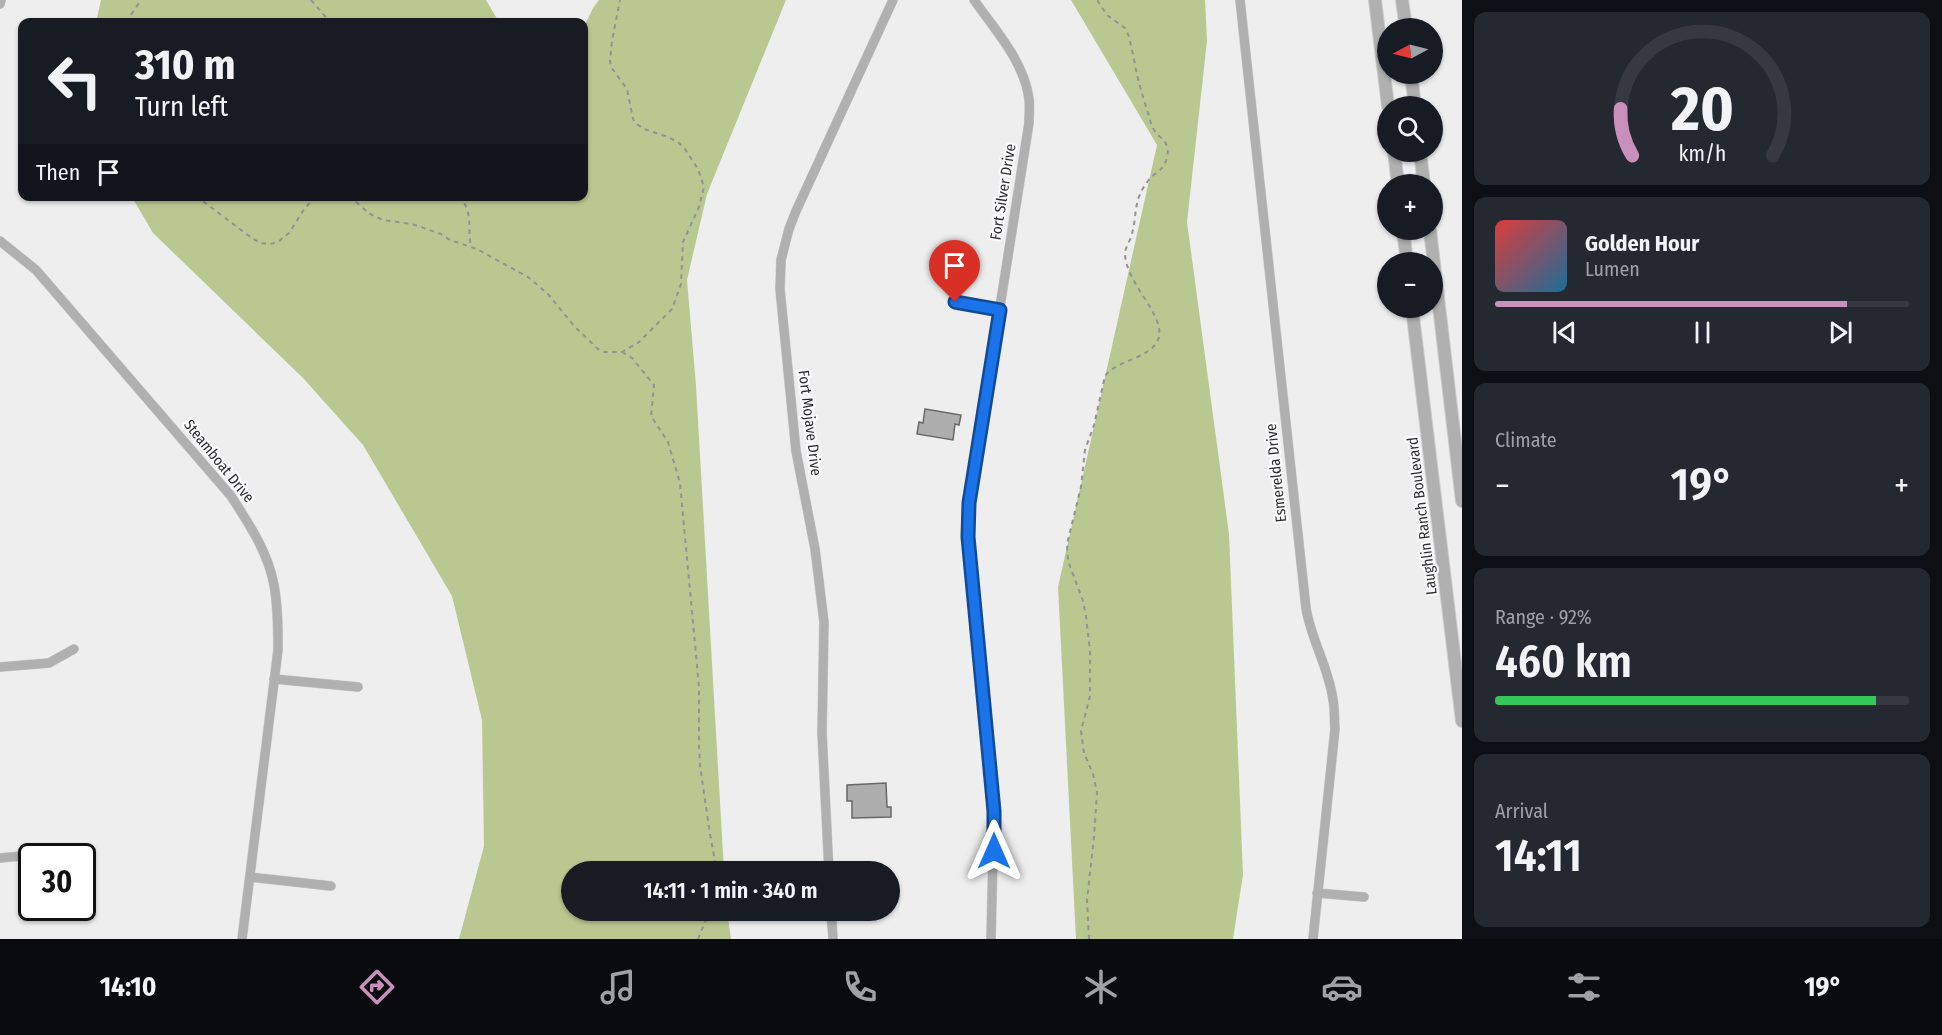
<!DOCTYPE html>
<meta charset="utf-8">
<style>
:root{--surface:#171b24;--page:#242831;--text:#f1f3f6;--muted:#9ea1a6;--line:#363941;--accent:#c890ba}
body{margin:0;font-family:"Fira Sans Condensed",sans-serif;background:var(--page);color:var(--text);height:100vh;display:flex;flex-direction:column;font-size:22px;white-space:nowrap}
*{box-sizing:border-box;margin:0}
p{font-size:20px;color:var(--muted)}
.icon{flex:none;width:33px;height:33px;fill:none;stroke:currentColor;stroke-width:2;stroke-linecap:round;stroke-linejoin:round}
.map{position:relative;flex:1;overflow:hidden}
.drawer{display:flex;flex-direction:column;gap:12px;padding:12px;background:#0d0f14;width:480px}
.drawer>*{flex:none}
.hud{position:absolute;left:18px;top:18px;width:570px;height:183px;border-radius:12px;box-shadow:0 2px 4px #0004;background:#171b24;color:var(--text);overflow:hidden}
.needle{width:39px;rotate:263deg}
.fabs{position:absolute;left:1377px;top:18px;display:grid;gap:12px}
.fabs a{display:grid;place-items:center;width:66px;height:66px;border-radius:50%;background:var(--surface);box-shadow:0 2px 4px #0004;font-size:30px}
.speed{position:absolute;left:18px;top:843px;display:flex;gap:12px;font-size:30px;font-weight:700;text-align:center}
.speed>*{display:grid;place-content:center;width:78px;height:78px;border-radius:50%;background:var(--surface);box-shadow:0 2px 4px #0004;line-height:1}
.speed .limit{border:3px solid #111;border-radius:9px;background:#fff;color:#111}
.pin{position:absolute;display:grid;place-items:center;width:51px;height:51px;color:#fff;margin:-62px -26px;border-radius:50% 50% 50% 0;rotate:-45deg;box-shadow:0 0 6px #0007}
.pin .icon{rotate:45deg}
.me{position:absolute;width:66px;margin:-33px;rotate:0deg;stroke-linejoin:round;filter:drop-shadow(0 0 4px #0008)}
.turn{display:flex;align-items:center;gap:21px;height:126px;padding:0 18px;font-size:27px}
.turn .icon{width:78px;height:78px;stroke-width:2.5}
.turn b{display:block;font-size:42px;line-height:51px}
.then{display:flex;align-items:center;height:57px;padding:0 18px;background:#0003;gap:12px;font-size:22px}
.big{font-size:45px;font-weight:600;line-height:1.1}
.drawer .widget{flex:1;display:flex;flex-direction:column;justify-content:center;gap:9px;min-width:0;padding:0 21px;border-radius:12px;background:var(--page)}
.drawer .dial{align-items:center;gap:0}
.dial svg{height:156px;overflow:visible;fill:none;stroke:var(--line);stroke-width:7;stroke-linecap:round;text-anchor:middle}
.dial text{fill:var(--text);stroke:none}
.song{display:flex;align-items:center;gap:18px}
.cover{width:72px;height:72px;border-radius:9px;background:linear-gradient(135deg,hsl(0 70% 55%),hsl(200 70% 35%))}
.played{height:6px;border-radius:3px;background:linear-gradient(90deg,var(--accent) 85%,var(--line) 85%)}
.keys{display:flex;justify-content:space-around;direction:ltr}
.heat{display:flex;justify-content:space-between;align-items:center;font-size:33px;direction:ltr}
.charge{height:9px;border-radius:4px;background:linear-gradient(90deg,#34c759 92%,var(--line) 0)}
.trip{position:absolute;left:561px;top:861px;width:339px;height:60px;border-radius:30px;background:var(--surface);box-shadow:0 2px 4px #0004;font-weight:600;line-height:60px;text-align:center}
.tabs{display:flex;height:96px;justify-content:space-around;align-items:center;background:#090b0e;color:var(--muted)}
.tabs .icon{width:42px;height:42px}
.tabs .current{color:var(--accent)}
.tabs b{font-size:27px;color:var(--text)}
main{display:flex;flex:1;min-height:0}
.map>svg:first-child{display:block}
</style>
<main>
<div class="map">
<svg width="1462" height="939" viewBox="0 0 1462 939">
<rect width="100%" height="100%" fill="#eeeeef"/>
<path fill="#b9c891" d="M101,0h385l13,22h-403z
M599,0h187l-79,194 -20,86 9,106 28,485 -152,1v38l155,1 4,28h-272l25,-93 -2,-126 -30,-124 -89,-151 -60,-67 -150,-145 -21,-36 452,-1v-169l9,-19z
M1071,0h134l2,41 -20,181 42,312 14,341 -10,64h-157l-18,-352 99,-442z"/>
<path fill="#aeaeaf" stroke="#676768" stroke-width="1.5" d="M925,409l36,6 -2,10 -4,-1 -2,16 -36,-6 2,-12 4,1z
M886,783l1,24h4v10l-39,1v-17h-5v-16z"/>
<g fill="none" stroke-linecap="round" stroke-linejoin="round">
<g stroke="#cbcbcc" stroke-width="10">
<path id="minor" d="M974,0c21,30 50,61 55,99 1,8 0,16 0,24l-60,380 -1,34 26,274 -3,128
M1240,0l66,608c5,32 23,60 27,92 2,9 1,19 2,29l-22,210
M0,4l1,-4
M0,241l36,29 195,226c18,28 37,56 43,89 4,22 4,43 4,65l-36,289
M955,302l45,8
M0,667l49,-4 25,-14
M274,679l84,8
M0,858l86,-8
M829,872l-7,-139 2,-111 -9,-73 -19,-98 -16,-162 1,-29 8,-31 7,-18 97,-211
M250,877l81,9
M1317,893l47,4
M831,910l2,29"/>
</g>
<g stroke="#cbcbcc" stroke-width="14">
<path id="tertiary" d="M1375,0l13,106
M1402,0l4,28
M1411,74l4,32
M1394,152l4,32
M1420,152l4,32
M1403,230l4,32
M1430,230l32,271
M1412,308l50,413"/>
</g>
<path stroke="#929293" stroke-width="2" stroke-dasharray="4.5 4.5" stroke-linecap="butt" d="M311,0l19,22
M126,22l15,-22
M196,196l53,40 11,7 10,1 8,-2 11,-9 16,-25 11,-12
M349,196l21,18 13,6 29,4 29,10 9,6 27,9 51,28 20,17 26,32 24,23 6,3h18l17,-10 33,-33 9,-25 2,-42 16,-35 5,-20 -6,-18 -13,-20 -7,-7 -10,-5 -24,-8 -9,-6 -2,-4 -6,-30 -16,-22 -1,-6 2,-20 8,-41
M459,196c15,17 8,31 12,51
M622,352l10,6 22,27 -3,31 17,26 12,41 19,204v59l1,20 10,68 7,38
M698,939l12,-29
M1089,939l-2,-39 7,-63 3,-45 -4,-18 -9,-21 -3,-22 9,-35v-44l-4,-36 -3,-15 -15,-40 -1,-17 14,-57 4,-37 9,-25 11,-49c12,-17 48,-17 54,-39 5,-23 -33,-54 -34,-83 0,-6 4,-11 6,-17 7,-22 1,-36 17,-56 7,-10 16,-9 19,-24 4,-18 -10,-18 -15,-31 -2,-4 -2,-9 -4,-13 -5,-16 -10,-32 -13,-48 -2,-11 -4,-21 -7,-31l-3,-6 -18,-13 -10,-15"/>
<use href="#minor" stroke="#b1b0b0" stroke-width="9"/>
<use href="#tertiary" stroke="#b1b0b0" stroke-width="12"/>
</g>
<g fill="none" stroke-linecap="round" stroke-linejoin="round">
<g stroke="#114b97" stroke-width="15">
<path id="route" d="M955,302l45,8 -31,193 -1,34 26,274v40"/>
</g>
<use href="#route" stroke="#1a73e8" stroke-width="10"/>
</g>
<g text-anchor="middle" stroke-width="4.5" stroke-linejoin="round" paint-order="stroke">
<g font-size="15" fill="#2e2e2f" stroke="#fbfbfd">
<text transform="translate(1003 192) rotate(-81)" y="5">Fort Silver Drive</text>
<text transform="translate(810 423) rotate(83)" y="5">Fort Mojave Drive</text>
<text transform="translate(219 461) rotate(51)" y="5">Steamboat Drive</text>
<text transform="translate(1276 473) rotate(-96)" y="5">Esmerelda Drive</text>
<text transform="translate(1422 516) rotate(-97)" y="5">Laughlin Ranch Boulevard</text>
</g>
</g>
</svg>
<div class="fabs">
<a><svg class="needle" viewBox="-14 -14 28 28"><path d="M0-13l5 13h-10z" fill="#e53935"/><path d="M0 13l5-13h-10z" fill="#9ea1a6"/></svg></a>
<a><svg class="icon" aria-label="search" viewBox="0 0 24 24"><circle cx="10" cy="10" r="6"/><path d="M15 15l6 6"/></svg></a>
<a>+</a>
<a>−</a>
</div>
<div class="speed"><div class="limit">30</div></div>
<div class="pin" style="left:955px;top:302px;background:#d93025"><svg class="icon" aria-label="arrive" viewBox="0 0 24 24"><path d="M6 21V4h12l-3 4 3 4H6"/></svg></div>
<svg class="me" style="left:994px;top:851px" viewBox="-20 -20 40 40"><path d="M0-17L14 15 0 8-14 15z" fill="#1a73e8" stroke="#fff" stroke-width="4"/></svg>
<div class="trip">14:11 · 1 min · 340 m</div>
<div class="hud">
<div class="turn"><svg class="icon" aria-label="left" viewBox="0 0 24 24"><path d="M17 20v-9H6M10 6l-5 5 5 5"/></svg><div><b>310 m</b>Turn left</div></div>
<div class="then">Then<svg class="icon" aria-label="arrive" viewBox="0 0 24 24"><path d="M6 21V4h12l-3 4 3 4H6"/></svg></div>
</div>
</div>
<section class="drawer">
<div class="widget dial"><svg viewBox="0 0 100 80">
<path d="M14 69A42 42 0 1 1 86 69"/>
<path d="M14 69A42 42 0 0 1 8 45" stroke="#c890ba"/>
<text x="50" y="56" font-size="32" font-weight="700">20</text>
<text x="50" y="72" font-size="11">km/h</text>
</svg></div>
<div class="widget">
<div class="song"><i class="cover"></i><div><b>Golden Hour</b><p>Lumen</p></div></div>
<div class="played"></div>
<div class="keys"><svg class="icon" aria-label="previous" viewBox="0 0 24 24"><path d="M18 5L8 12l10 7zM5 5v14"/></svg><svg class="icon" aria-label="pause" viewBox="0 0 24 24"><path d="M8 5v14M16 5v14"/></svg><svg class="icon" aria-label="next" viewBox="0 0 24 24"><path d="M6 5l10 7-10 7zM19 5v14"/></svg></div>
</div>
<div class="widget"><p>Climate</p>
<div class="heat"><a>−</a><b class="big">19°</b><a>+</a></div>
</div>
<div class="widget"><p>Range · 92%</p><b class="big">460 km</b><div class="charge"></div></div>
<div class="widget"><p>Arrival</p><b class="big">14:11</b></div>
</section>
</main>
<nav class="tabs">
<b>14:10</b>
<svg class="icon current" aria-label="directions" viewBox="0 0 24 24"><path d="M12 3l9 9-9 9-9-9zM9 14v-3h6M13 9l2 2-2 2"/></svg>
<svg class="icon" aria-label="music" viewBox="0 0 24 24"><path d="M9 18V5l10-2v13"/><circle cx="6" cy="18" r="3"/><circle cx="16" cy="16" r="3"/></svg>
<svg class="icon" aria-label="phone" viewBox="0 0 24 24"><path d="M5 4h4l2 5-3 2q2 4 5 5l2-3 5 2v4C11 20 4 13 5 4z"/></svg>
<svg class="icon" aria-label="climate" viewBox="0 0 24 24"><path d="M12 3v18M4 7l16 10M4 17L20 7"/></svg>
<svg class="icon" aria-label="car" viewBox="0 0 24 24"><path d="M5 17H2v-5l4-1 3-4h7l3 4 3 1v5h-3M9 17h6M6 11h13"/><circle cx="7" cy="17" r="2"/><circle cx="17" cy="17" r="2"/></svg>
<svg class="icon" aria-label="filters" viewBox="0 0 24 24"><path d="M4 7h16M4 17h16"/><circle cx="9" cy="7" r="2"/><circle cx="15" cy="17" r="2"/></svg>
<b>19°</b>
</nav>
